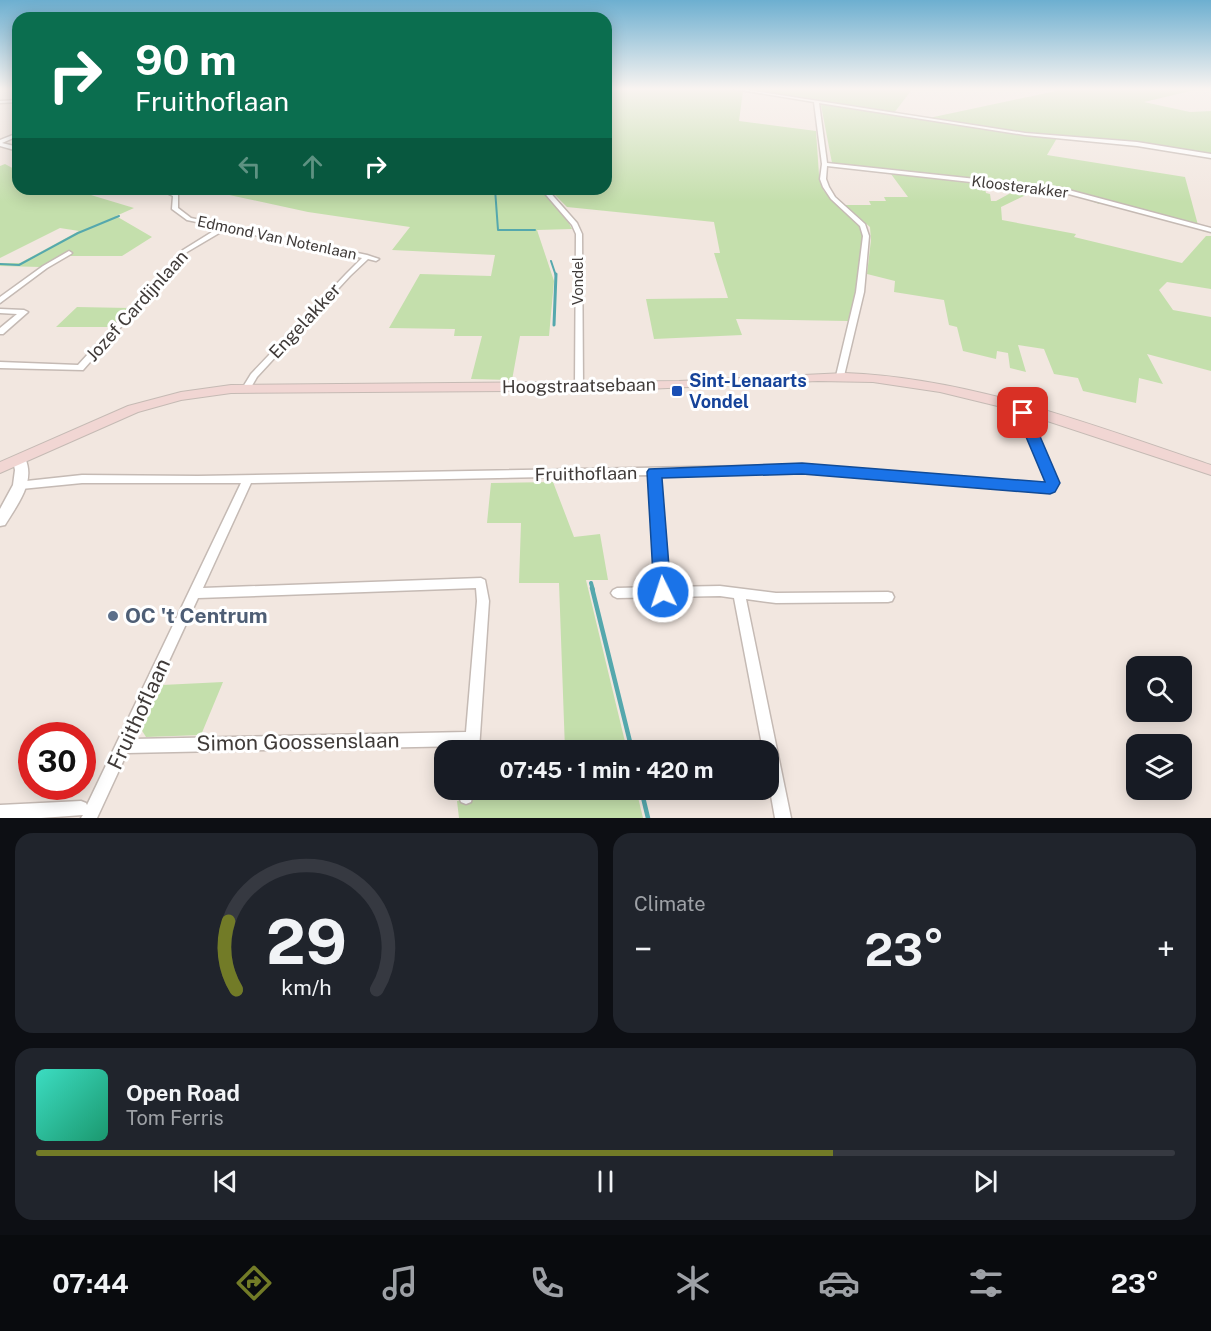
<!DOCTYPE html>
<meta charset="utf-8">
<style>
:root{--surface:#171b24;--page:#20242c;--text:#f1f3f6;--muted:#9ea1a6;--line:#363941;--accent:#727b27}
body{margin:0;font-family:"Public Sans",sans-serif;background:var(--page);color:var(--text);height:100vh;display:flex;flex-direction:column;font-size:22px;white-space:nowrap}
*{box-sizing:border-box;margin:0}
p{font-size:20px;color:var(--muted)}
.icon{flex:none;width:33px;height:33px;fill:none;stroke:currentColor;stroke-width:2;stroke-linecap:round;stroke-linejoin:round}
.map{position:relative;height:818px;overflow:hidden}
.details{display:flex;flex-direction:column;gap:15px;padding:15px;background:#0d0f14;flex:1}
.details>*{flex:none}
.top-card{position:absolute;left:12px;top:12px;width:600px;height:183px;border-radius:18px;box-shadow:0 3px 15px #0003;background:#0b6e4f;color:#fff;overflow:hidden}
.fabs{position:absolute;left:1126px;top:656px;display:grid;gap:12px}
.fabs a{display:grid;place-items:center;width:66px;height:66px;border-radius:12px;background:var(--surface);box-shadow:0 3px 15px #0003;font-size:30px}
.speed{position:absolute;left:18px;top:722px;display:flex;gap:12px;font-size:30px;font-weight:700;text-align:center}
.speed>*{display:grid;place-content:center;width:78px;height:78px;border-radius:50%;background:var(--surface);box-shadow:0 3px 15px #0003;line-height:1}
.speed .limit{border:9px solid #d22;background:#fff;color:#111}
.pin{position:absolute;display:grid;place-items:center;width:51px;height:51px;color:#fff;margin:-26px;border-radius:12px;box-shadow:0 3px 9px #0006}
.me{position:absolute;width:66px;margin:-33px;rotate:356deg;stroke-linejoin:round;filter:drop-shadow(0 0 4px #0008)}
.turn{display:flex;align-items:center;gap:21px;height:126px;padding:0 24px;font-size:27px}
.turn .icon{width:78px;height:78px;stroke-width:2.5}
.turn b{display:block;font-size:42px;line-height:51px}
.lanes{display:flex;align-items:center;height:57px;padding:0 24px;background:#0003;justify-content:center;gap:30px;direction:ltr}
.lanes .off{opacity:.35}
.big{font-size:45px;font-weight:700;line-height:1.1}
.details .widget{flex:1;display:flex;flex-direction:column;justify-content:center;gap:9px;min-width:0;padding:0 21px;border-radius:18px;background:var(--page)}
.details .dial{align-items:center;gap:0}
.dial svg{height:156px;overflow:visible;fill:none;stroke:var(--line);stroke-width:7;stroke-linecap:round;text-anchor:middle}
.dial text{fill:var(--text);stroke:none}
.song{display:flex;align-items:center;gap:18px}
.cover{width:72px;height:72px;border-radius:9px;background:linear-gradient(135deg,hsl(170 70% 55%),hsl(160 70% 35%))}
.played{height:6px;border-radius:3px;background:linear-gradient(90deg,var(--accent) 70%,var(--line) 70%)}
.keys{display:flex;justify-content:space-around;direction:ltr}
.heat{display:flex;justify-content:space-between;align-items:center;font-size:33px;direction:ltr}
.details .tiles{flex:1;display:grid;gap:15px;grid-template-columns:1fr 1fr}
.widget:last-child{grid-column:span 2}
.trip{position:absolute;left:434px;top:740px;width:345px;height:60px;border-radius:18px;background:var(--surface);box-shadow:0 3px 15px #0003;font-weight:700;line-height:60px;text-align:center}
.tab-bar{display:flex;height:96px;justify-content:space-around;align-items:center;background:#090b0e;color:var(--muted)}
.tab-bar .icon{width:42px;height:42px}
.tab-bar .current{color:var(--accent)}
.tab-bar b{font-size:27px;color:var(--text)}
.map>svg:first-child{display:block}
</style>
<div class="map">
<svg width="1211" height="818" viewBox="0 0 1211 818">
<rect width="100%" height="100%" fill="#f2e7e0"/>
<path fill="#c4dfac" d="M606,88h117l20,3 -4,30 77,10 3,44 5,16 38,36c4,32 -6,63 -14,94l-112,-2 6,16 -88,4 -8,-40 82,-1 -14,-45h6l-6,-31 -147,-15 -13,-13 27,-5h25z
M737,88h176l-19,25z
M1045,88h158l-59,14 46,10 21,-1v43l-66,-11 -113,-9 -103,-16 127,-27z
M826,104l201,32 30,2 -10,17 138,22 13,48 -94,-25 -5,4 -21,-8 -23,-4 -1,4 -12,-2 2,-4 -60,-5 2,8 4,1 1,7h5l22,-12 10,5 -27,13 1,13 74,14 -2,3 108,26 24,-27h5v53l-44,-7 -8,8 14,20 38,7v54l-64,-17 16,30 -24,-6 -3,25 -53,-12 -5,-13 -24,-4 -10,-25 -26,-4 8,27 -16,-4 -2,-15 -11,-2 -1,8 -33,-8 -6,-24 -8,-2 -5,-25 -50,-8 1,-11 -28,-7 4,-34 -1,-13 -25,-22h26l-2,-4h17l-2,-4h24l-17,-23 93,9 -3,-3 -149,-17 -11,-58z
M5,164l13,7v18h53l63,19 -18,8 36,21 -30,19h-53l2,-3 -30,14 -41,-1v-3h20l59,-32 -19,-3 -60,30v-92z
M541,189l24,27 7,13 -35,1 17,51 -5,55h-29l-8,44 -41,-1 11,-43h-28l1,-7 -66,-1 31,-54 71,2 4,-21 -103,-5 18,-23 -102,-15 -102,-22z
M77,307l52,1 -17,19h-56z
M553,482l21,55 26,-3 8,46h-22l41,170h-62l-6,-167h-40l2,-60h-34l4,-40z
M223,682l-22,53 -55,2 -5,-8 21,-44z
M538,789h98l7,29h-184l-2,-17z"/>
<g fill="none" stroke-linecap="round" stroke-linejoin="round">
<path stroke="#55a8ad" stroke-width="2" d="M495,189l3,41h37
M551,261l5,15
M0,264l19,1 59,-32 41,-17"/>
<path stroke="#55a8ad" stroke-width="3" d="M554,325l2,-51"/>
<path stroke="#55a8ad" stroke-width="4" d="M591,583l2,7"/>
<path stroke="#55a8ad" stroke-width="4.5" d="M592,588l40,162
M641,789l7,29"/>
<g stroke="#c5bab4" stroke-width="3">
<path id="minor" d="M728,88h7l290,45 112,9 74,12v4l-74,-12 -112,-11 -206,-32 8,60 234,25 150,40v4l-150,-40 -234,-26 -1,13 3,8 6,10 30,27 4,12 -5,56 -20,84 -4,3 -3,-1 -1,-2 20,-84 7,-56 -3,-10 -29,-27 -8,-12 -3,-8 2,-15 -8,-62z
M18,100v2l-18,1v-2z
M18,133v3l-16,7 16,4v4l-18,-5v-6z
M159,189h8l11,5v14l13,10 176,37 12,4 -3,2 -8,-2 -18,17 -93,101 -7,12h-6l-1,-2 8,-13 95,-100 16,-16 -136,-29 -39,23 -104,118 -83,-2v-6l78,3 105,-115 37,-23 -33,-7 -15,-11 1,-13z
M541,189h6l30,34 5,11 1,152 -4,3 -4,-3 1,-152 -4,-9z
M69,251l3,2 -1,1 -24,14 -47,35v-6l43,-31z
M0,309l24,1 4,2 -25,22h-3v-6l17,-14 -17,-1z
M1020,404l4,3 34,76 -4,8 -4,1 -248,-21 -143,3 9,113 52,-1 56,7 112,-1 4,1 2,4 -2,4 -4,1 -112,1 -30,-4 45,219h-16l-7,-39v-29h-5l-29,-152 -14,-2 -103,2 -4,-2 -2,-3 2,-3 4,-2 39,-1 -7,-112 -398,8 -48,105 278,-10 4,2 4,21 -10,149h-14v-4l-338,7 -30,65h-16l2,-3 -42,3h-41v-13l81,-4 5,2 1,2 154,-322h-159l-61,6 -4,-1 -1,-3 1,-3 65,-7 116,1 604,-11 245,19 -31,-77zM476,588l1,13 -11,131 -333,7 65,-141z
M460,789h14l-3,13 -5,2 -5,-2 -2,-5z"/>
</g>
<g stroke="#c5bab4" stroke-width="3">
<path id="tertiary" d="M20,456l5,2c11,24 -8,47 -20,67l-5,1v-17l13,-24 2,-15 -2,-9 2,-3z"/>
</g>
<g stroke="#c5bab4" stroke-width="2">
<path id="secondary" d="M845,373c127,5 247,52 366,92v10l-197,-65 -74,-18 -67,-10 -55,-1 -193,9 -394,3 -50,7 -43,12 -138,61v-11l128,-56 53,-14 50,-7 448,-4z"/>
</g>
<use href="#minor" fill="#fff" fill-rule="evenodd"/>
<use href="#tertiary" fill="#fff" fill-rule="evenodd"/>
<use href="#secondary" fill="#f1d6d3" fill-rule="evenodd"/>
</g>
<linearGradient id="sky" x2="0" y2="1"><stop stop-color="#6dafd0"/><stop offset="0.44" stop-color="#f9f4f1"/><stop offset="1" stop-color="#f9f4f1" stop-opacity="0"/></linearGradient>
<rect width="1211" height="202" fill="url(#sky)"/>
<path fill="#1a73e8" stroke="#114b97" stroke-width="1.5" d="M1023,409l7,4 30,70 -5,9 -5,2 -248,-20 -140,4 9,114 -2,6 -6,2 -7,-2 -2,-6 -7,-120 2,-3 153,-6 243,19 -29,-69z"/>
<rect fill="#1a4fb4" stroke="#fff" stroke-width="2" x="671" y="385" width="12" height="12" rx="3"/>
<circle fill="#5c6f8a" stroke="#fff" stroke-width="2" cx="113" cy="616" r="6"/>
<g text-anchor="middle" stroke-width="6" stroke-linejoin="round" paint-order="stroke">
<g font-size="15" fill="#403b39" stroke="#fff">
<text transform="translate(1020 187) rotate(7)" y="5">Kloosterakker</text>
<text transform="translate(277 238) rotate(12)" y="5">Edmond Van Notenlaan</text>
<text transform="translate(578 281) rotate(-90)" y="5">Vondel</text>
</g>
<g font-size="18" fill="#403b39" stroke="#fff">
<text transform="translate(137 306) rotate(-48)" y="6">Jozef Cardijnlaan</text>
<text transform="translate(305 321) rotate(-47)" y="6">Engelakker</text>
<text transform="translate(579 386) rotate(-1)" y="6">Hoogstraatsebaan</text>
<text transform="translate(586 474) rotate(-1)" y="6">Fruithoflaan</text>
</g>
<g font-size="18" font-weight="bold" fill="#164399" stroke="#fff" text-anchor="start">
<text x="689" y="387">Sint-Lenaarts<tspan x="689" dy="21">Vondel</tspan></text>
</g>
<g font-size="21" font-weight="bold" fill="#4e5e75" stroke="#fff" text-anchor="start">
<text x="125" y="623">OC 't Centrum</text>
</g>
<g font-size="21" fill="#403b39" stroke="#fff">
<text transform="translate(139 714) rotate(-65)" y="7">Fruithoflaan</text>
<text transform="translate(298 742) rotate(-1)" y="7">Simon Goossenslaan</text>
</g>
</g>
</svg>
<div class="fabs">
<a><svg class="icon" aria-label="search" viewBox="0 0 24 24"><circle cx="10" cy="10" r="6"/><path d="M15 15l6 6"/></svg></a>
<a><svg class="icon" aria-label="layers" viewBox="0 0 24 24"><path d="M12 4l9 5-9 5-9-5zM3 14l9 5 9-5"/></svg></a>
</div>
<div class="speed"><div class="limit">30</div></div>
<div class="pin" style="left:1023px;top:413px;background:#d93025"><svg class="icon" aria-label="arrive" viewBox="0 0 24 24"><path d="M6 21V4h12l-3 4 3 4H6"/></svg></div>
<svg class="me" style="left:663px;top:592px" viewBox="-20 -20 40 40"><circle r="17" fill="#1a73e8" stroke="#fff" stroke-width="3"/><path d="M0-11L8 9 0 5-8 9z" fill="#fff"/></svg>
<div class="trip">07:45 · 1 min · 420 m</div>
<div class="top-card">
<div class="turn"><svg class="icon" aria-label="right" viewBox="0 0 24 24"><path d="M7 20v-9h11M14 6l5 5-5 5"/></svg><div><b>90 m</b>Fruithoflaan</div></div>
<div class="lanes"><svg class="icon off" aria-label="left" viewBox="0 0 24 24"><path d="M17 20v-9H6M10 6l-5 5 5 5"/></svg><svg class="icon off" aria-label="ahead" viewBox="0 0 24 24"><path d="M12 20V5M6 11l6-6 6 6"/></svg><svg class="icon" aria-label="right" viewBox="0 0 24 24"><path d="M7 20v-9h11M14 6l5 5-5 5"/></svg></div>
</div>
</div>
<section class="details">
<div class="tiles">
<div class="widget dial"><svg viewBox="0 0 100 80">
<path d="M14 69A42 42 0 1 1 86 69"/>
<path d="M14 69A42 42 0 0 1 10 34" stroke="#727b27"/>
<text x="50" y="56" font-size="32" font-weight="700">29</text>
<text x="50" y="72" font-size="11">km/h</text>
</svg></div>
<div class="widget"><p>Climate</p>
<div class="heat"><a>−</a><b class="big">23°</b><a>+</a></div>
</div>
<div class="widget">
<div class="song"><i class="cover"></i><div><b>Open Road</b><p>Tom Ferris</p></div></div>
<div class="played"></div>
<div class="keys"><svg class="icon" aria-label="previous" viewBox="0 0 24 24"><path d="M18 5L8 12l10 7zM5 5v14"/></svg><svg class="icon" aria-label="pause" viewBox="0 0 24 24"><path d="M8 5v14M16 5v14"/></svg><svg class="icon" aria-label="next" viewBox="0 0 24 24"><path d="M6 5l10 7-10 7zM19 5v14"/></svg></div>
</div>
</div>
</section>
<nav class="tab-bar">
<b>07:44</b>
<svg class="icon current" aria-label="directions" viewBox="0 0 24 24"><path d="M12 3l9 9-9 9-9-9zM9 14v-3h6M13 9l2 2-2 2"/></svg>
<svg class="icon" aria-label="music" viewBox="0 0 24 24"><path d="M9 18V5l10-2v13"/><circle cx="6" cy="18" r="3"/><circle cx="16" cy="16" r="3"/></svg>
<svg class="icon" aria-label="phone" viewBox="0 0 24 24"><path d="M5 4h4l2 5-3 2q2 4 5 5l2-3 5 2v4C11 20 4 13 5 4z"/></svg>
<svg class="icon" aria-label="climate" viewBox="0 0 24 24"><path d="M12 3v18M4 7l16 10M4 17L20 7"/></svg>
<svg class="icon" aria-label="car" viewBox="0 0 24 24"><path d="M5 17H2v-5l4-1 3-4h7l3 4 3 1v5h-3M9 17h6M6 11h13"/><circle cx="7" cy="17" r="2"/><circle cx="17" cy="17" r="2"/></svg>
<svg class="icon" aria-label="filters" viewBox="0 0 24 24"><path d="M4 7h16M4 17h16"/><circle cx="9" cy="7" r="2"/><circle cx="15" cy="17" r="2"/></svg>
<b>23°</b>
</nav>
